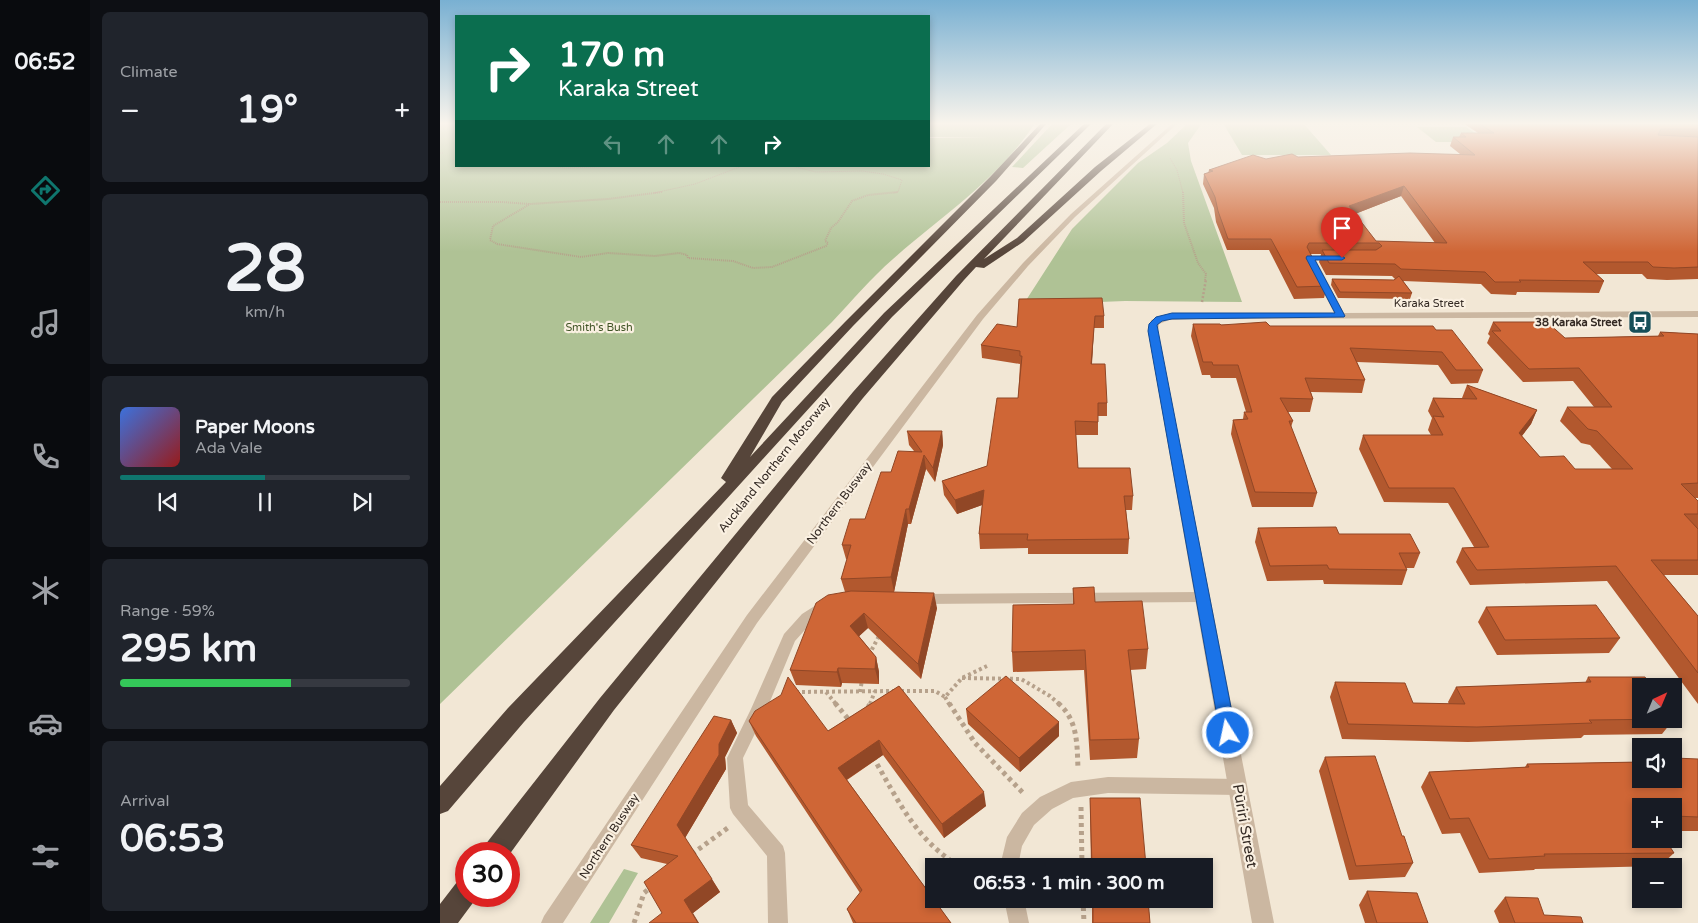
<!DOCTYPE html>
<meta charset="utf-8">
<style>
:root{--surface:#171b24;--page:#20242c;--text:#f1f3f6;--muted:#9ea1a6;--line:#363941;--accent:#0f766e}
body{margin:0;font-family:"Varela Round",sans-serif;background:var(--page);color:var(--text);height:100vh;display:flex;flex-direction:column;font-size:19px;white-space:nowrap}
*{box-sizing:border-box;margin:0}
p{font-size:16px;color:var(--muted)}
.icon{flex:none;width:28px;height:28px;fill:none;stroke:currentColor;stroke-width:2;stroke-linecap:round;stroke-linejoin:round}
.map{position:relative;flex:1;overflow:hidden}
.side{display:flex;flex-direction:column;gap:12px;padding:12px;background:#0d0f14;width:350px}
.side>*{flex:none}
.banner{position:absolute;left:15px;top:15px;width:475px;height:152px;border-radius:0px;box-shadow:0 2px 8px #0003;background:#0b6e4f;color:#fff;overflow:hidden}
.needle{width:32px;rotate:44deg}
.controls{position:absolute;left:1192px;top:678px;display:grid;gap:10px}
.controls a{display:grid;place-items:center;width:50px;height:50px;border-radius:0px;background:var(--surface);box-shadow:0 2px 8px #0003;font-size:25px}
.speed{position:absolute;left:15px;top:842px;display:flex;gap:10px;font-size:25px;font-weight:700;text-align:center}
.speed>*{display:grid;place-content:center;width:65px;height:65px;border-radius:50%;background:var(--surface);box-shadow:0 2px 8px #0003;line-height:1}
.speed .limit{border:8px solid #d22;background:#fff;color:#111}
.pin{position:absolute;display:grid;place-items:center;width:42px;height:42px;color:#fff;margin:-51px -21px;border-radius:50% 50% 50% 0;rotate:-45deg;box-shadow:0 0 5px #0007}
.pin .icon{rotate:45deg}
.me{position:absolute;width:55px;margin:-28px;rotate:350deg;stroke-linejoin:round;filter:drop-shadow(0 0 4px #0008)}
.turn{display:flex;align-items:center;gap:18px;height:105px;padding:0 20px;font-size:22px}
.turn .icon{width:65px;height:65px;stroke-width:2.5}
.turn b{display:block;font-size:35px;line-height:42px}
.lanes{display:flex;align-items:center;height:48px;padding:0 20px;background:#0003;justify-content:center;gap:25px;direction:ltr}
.lanes .off{opacity:.35}
.big{font-size:38px;font-weight:800;line-height:1.1}
.side .tile{flex:1;display:flex;flex-direction:column;justify-content:center;gap:8px;min-width:0;padding:0 18px;border-radius:8px;background:var(--page)}
.side .dial{align-items:center;gap:0}
.dial b{font-size:65px;line-height:1}
.song{display:flex;align-items:center;gap:15px}
.cover{width:60px;height:60px;border-radius:8px;background:linear-gradient(135deg,hsl(220 70% 55%),hsl(0 70% 35%))}
.played{height:5px;border-radius:2px;background:linear-gradient(90deg,var(--accent) 50%,var(--line) 50%)}
.keys{display:flex;justify-content:space-around;direction:ltr}
.heat{display:flex;justify-content:space-between;align-items:center;font-size:28px;direction:ltr}
.charge{height:8px;border-radius:4px;background:linear-gradient(90deg,#34c759 59%,var(--line) 0)}
.trip{position:absolute;left:485px;top:858px;width:288px;height:50px;border-radius:0px;background:var(--surface);box-shadow:0 2px 8px #0003;font-weight:800;line-height:50px;text-align:center}
main{display:flex;flex:1;min-height:0}
.menu{display:flex;flex-direction:column;width:90px;justify-content:space-around;align-items:center;background:#090b0e;color:var(--muted)}
.menu .icon{width:35px;height:35px}
.menu .current{color:var(--accent)}
.menu b{font-size:22px;color:var(--text)}
.map>svg:first-child{display:block}
</style>
<main>
<nav class="menu">
<b>06:52</b>
<svg class="icon current" aria-label="directions" viewBox="0 0 24 24"><path d="M12 3l9 9-9 9-9-9zM9 14v-3h6M13 9l2 2-2 2"/></svg>
<svg class="icon" aria-label="music" viewBox="0 0 24 24"><path d="M9 18V5l10-2v13"/><circle cx="6" cy="18" r="3"/><circle cx="16" cy="16" r="3"/></svg>
<svg class="icon" aria-label="phone" viewBox="0 0 24 24"><path d="M5 4h4l2 5-3 2q2 4 5 5l2-3 5 2v4C11 20 4 13 5 4z"/></svg>
<svg class="icon" aria-label="climate" viewBox="0 0 24 24"><path d="M12 3v18M4 7l16 10M4 17L20 7"/></svg>
<svg class="icon" aria-label="car" viewBox="0 0 24 24"><path d="M5 17H2v-5l4-1 3-4h7l3 4 3 1v5h-3M9 17h6M6 11h13"/><circle cx="7" cy="17" r="2"/><circle cx="17" cy="17" r="2"/></svg>
<svg class="icon" aria-label="filters" viewBox="0 0 24 24"><path d="M4 7h16M4 17h16"/><circle cx="9" cy="7" r="2"/><circle cx="15" cy="17" r="2"/></svg>
</nav>
<section class="side">
<div class="tile"><p>Climate</p>
<div class="heat"><a>−</a><b class="big">19°</b><a>+</a></div>
</div>
<div class="tile dial"><b>28</b><p>km/h</p></div>
<div class="tile">
<div class="song"><i class="cover"></i><div><b>Paper Moons</b><p>Ada Vale</p></div></div>
<div class="played"></div>
<div class="keys"><svg class="icon" aria-label="previous" viewBox="0 0 24 24"><path d="M18 5L8 12l10 7zM5 5v14"/></svg><svg class="icon" aria-label="pause" viewBox="0 0 24 24"><path d="M8 5v14M16 5v14"/></svg><svg class="icon" aria-label="next" viewBox="0 0 24 24"><path d="M6 5l10 7-10 7zM19 5v14"/></svg></div>
</div>
<div class="tile"><p>Range · 59%</p><b class="big">295 km</b><div class="charge"></div></div>
<div class="tile"><p>Arrival</p><b class="big">06:53</b></div>
</section>
<div class="map">
<svg width="1258" height="923" viewBox="0 0 1258 923">
<rect width="100%" height="100%" fill="#f2e7d5"/>
<path fill="#afc295" d="M0,123h16v43h473v-28l59,-1h-59v-14h106c-36,56 -93,93 -142,136 -22,19 -41,42 -61,63l-392,382z
M613,123h19l-49,45 -11,-1z
M748,123h14l-14,20 3,18 51,141 -117,-1 -102,4 49,-76 66,-66 29,-20z
M783,123h80l28,32h-89z
M977,127h49l22,15h-52z
M184,869l14,4 -29,50h-19z"/>
<g fill="none" stroke-linecap="round" stroke-linejoin="round">
<path stroke="#b6a18b" stroke-width="1" stroke-dasharray="1 1" stroke-linecap="butt" d="M0,153h4
M730,158l7,12 6,23
M112,166l13,2 64,-2
M352,166l24,6 46,-1 21,3 19,6 -4,12 -5,1
M214,193l41,-9 47,-18"/>
<path stroke="#b6a18b" stroke-width="2" stroke-dasharray="1 1" stroke-linecap="butt" d="M222,192l-54,7 -78,5 -37,22 -3,14 7,4 84,13 27,-4 47,3 24,-3 8,2 1,3 45,3 20,7 19,-1 54,-21 2,-3 -3,-2 6,-13 7,-6 14,-21 16,-6 30,-3
M743,192l1,31 14,40 8,11 -1,6
M0,202h62l27,2"/>
<path stroke="#b6a18b" stroke-width="2.5" stroke-dasharray="2 2" stroke-linecap="butt" d="M762,302l4,-23"/>
<path stroke="#b6a18b" stroke-width="4" stroke-dasharray="3 3" stroke-linecap="butt" d="M429,655l10,-19
M522,678l59,1 29,17 9,8
M461,691h34l10,6 17,-19 25,-12
M356,692l98,-1
M386,692l10,12
M420,692l2,-12
M505,697l4,7
M430,704l5,-13"/>
<path stroke="#b6a18b" stroke-width="5" stroke-dasharray="4 4" stroke-linecap="butt" d="M395,703l14,17
M509,703l26,40 50,52
M618,703c20,17 19,41 20,66
M428,708l2,-5
M433,757c25,43 42,82 86,109
M641,807l1,59
M252,854l37,-27
M643,899l1,24
M194,923l10,-30 6,-5"/>
<path fill="#cbb7a1" fill-rule="evenodd" d="M733,123h5l-103,94 -47,49 -45,53 -226,304 -194,300h-22l3,-7 203,-301 230,-300 46,-52 48,-49z
M763,592l5,1 2,4 -2,4 -5,1 -281,2 -5,-1 -2,-4 2,-4 5,-1z
M384,600l5,1 2,4 -2,4 -17,13 -17,19 -29,70 -23,47 5,47 35,41 2,7 3,70h-20l-1,-67 -34,-42 -3,-6 -3,-50 24,-49 33,-75 18,-20z
M668,777l130,2 6,2 3,6 -3,6 -6,2 -130,-2 -35,5 -21,11 -18,16 -12,21 -4,20h-18l7,-29 15,-24 18,-16 31,-15z
M564,899h20l5,24h-20z"/>
<path fill="#cbb7a1" fill-rule="evenodd" d="M867,256h30l4,2 -4,2h-21l28,53 354,-2v6l-502,2 -27,1 -10,4 -1,7 116,592h-22l-104,-592 3,-11 17,-6 166,-1 -28,-55z"/>
<path fill="#56453a" fill-rule="evenodd" d="M601,123h6l-51,58 -143,145 -71,76 -32,55 134,-144 201,-190h7l-200,194 -368,405 -76,89 -8,3v-28l68,-78 218,-226 -5,-4 51,-81 73,-75 145,-145z
M667,123h7l-130,136 33,-21 78,-71 56,-44h7l-57,48 -78,71 -39,26 -8,-1 -12,13 -101,118 -249,312 -105,145 -27,-1 3,-9 115,-147 253,-306 103,-116z
M26,878v18h11l-2,4 -17,23h-18v-19l17,-22z"/>
</g>
<path fill="#b2582e" fill-rule="evenodd" d="M1023,123h235v156l-31,1 -20,-1 -5,-5h-46l8,7 -5,12 -82,-1 -1,3 -25,-1 -10,-10 -78,-3 9,12 -2,6 -72,-1 -7,-13 1,-6 62,1 1,-1 -3,-3 -66,-1 -7,-13 2,-8h-11l17,32 -3,12 -30,1 -25,-49h-42l-11,-28 -2,-14 -11,-24 1,-10 4,-1 1,-3 57,-11 32,-2 162,-3 -10,-8 3,-9h6l2,-4h17zM961,196l34,47 -59,-2 -21,-27z
M579,299l85,17v12h-10l-2,36 15,39v13h-9v19h-22l2,33 55,28 -1,14h-6l3,29 -1,15h-100v-6l-48,1 -1,-15 3,-29 -25,9 -13,-19 -2,-14 45,-15 31,-68 2,-34 -38,-6 -1,-13 36,-18z
M1053,322l72,16 93,-2 2,-4 38,2v164h-3l3,3v74h-34l34,41v88l-91,-123 -137,4 -14,-23 6,-14 12,-1 -26,-44 -64,-1 -25,-53 4,-14h68l-3,-5 4,-12 -4,-7 5,-13h29l5,-13 70,25 -6,14 -9,12 18,21 35,12h37l-22,-24 -9,-2 -21,-22 7,-14h27l-21,-26 -50,1 -36,-39 3,-7 -2,-2z
M753,324l77,2 166,4 47,40 -5,13 -27,1 -13,-19 -81,-3 8,18 -3,13 -51,-1 2,7 -3,13h-22l5,9 -2,6 26,66 -4,14h-61l-21,-73 2,-14 10,-1 1,-7h2l-10,-34h-25l-1,-3h-8l-11,-39z
M467,431h35l1,14 -8,37 -9,-13 -15,55h-3l-14,68 43,16 -16,71 -53,-51 -9,8 17,21 3,15v12l-37,-1 -1,4 -45,-2 -6,-15 55,-78 -4,-13 6,-20h-1l-4,-14 23,-26 26,-47 23,-21 -5,-6z
M818,528l81,6 81,19 -6,15h-8l1,2 -5,15 -78,-1 -1,-4 -56,1 -12,-39z
M633,588l22,14 53,47 -2,20 -16,1 9,69 -2,19 -47,2 -6,-90 -71,2 -1,-20 61,-48z
M1046,607l134,31 -11,15 -112,2 -19,-33z
M1148,677l86,42 -12,15 -78,1 -3,3 -113,4 -126,-3 -12,-42 5,-15 78,21 36,1 -1,-2 8,-15 129,-4z
M459,686l87,120 -42,32 -61,-83 -36,25 104,143h-98l-6,-14 13,-16 -104,-157 -7,-15 79,10z
M526,709l93,27 -39,36 -52,-48z
M291,720l6,13 -12,24 1,12 -41,69 35,54 -27,21h-31l5,-49 -26,-6 -10,-13z
M885,757l77,79 11,27 -8,14 -56,3 -30,-109z
M1199,757h2v22l57,-20v72h-24v-25h-33l33,47 -14,13 -125,3 -1,1 -55,3 -19,-40 -18,1 -21,-47 8,-15 96,-5 2,-3 109,-2z
M650,798l56,68h-55l-1,-53z
M927,891l61,32h-63l-6,-18z
M1065,897l39,18 39,8h-84l-5,-12z
M652,899h56l2,24h-58z"/>
<path fill="#914726" d="M964,186l-3,10 -54,21 2,-11z
M655,316l-1,12 -3,49v-13z
M1097,410l-6,14 -18,23 6,-14z
M502,431l1,14 -8,37 -2,-14z
M484,455l2,14 -15,55 -2,-15z
M544,490l1,14 -28,10 -2,-14z
M466,509l2,15 -14,68 -3,-15z
M494,593l3,15 -16,71 -3,-15z
M424,613l4,15 -14,13 -4,-15z
M436,657l3,15v12l-4,-15z
M398,668l4,15 -1,4 -4,-15z
M291,720l6,13 -12,24 1,12 -41,69 -8,-13z
M619,722v14l-39,36 -1,-14z
M439,740l4,15 -40,27 -5,-14z
M544,792l2,14 -42,32 -2,-14z
M272,879l8,13 -27,21 6,10h-1l-14,-23z"/>
<path fill="#cf6636" stroke="#914726" fill-rule="evenodd" d="M1038,123h220v6h-37l-3,6 40,2v130l-24,1 -21,-1 -5,-5h-65l21,19 -85,-1 2,2h-26l-10,-10 -84,-3 -6,-5 -66,-1 -7,-13h54l6,-4 -3,-3h-70l-2,4 20,39 -30,1 -26,-48h-43l-10,-28 -3,-14 -11,-23 9,-3 -4,-1 44,-15 13,4 26,-5 6,3 112,-4 65,2 -22,-18h13l-5,-4h33zM964,186l43,57 -71,-2 -27,-35z
M959,276l13,17 -72,-1 -8,-13 62,1z
M662,298l2,18h-9l-4,48h14l2,39h-9v19l-23,-1 3,47h52l3,28h-9l5,43 -102,1 1,-6h-49l5,-44 -29,10 -13,-19 45,-15 10,-68h21l4,-42h-2v-5l-39,-6 16,-21 20,3 2,-28z
M826,322l4,4h163l3,4h16l31,40h-27l-14,-18 -92,-4 15,32 -60,-2 8,21 -33,-1 13,23h-4l28,72 -62,-1 -22,-72 15,-1 -4,-7h8l-14,-47h-25l-1,-3h-9l-10,-38h27l1,1z
M1053,322h54l18,16 99,-2 -4,-4 38,2v149l-17,1 17,17v13h-14l14,15v31h-47l47,56v57l-82,-107 -139,4 -15,-22 27,-1 -35,-59h-65l-26,-53h80l-10,-19 11,1 -11,-19 44,1 -10,-14 70,25 -18,23 21,24 24,-1 11,13h58l-36,-38 -9,-2 -21,-22h45l-33,-39 -50,1 -37,-38h9z
M467,431h35l-9,37 -9,-13 -15,54h-3l-15,68 -50,2 10,-34h-9l8,-26h15l16,-47h10l7,-21 24,1z
M896,527l3,7h71l10,19h-21l8,17 -78,-1 -2,-4 -57,1 -12,-38z
M654,587l1,15 47,-1 6,48 -20,1 11,89 -49,1 -5,-90 -73,2 1,-47 61,-1 -1,-16z
M411,591l83,2 -16,71 -54,-51 -14,13 26,31 -1,12 -37,-1 -1,4 -47,-2 26,-67 12,-8z
M1156,605l24,33 -115,2 -19,-33z
M566,676l53,46 -40,36 -53,-49z
M348,677l40,54 71,-45 85,106 -42,32 -63,-84 -41,28 113,155h-95l-9,-14 15,-19 -113,-169 6,-10 26,-16z
M1148,677h57l6,9h-10v33h33v-1v1l-85,1 3,3 -115,4 -129,-3 -13,-42 70,1 8,20 52,1 -9,-17 135,-5z
M274,716l17,4 -12,24v11l-42,70 35,54 -28,21 14,23h-49l13,-10 -18,-31 34,-26 -47,-11z
M935,756l27,80h2l9,27 -57,3 -31,-109z
M1234,758l24,1v58l-24,-1v-10h-33v33h24l9,14 -130,1 1,2 -56,3 -20,-41 -19,1 -21,-47 100,-5 -2,-3 114,-2v17h33z
M650,798h50l6,68h-54z
M927,891l50,2 11,30h-51z
M1065,897l33,1 6,17 37,2 2,6h-68z
M653,899h55l2,24h-57z"/>
<linearGradient id="sky" x2="0" y2="1"><stop stop-color="#79b0d2"/><stop offset="0.49" stop-color="#f9f4ec"/><stop offset="1" stop-color="#f9f4ec" stop-opacity="0"/></linearGradient>
<rect width="1258" height="252" fill="url(#sky)"/>
<path fill="#1a73e8" stroke="#114b97" d="M867,256h35l3,2 -3,2h-27l30,56 -1,1 -172,2 -10,2 -5,4 79,408 -2,5 -6,2 -6,-2 -2,-5 -72,-402 1,-7 7,-7 16,-4h163l-29,-55z"/>
<defs>
<g id="bus-square" transform="scale(1.25)"><rect x="-9" y="-9" width="18" height="18" rx="4" fill="#174f58" stroke="#faf0e1"/><path d="M-5-6H5V4H4V6H2V4H-2V6H-4V4H-5ZM-3.5-4V0h7V-4ZM-3.5 1.2v1.5H-2V1.2ZM2 1.2v1.5H3.5V1.2Z" fill="#fff"/></g>
</defs>
<g fill-rule="evenodd">
<use href="#bus-square" x="1200" y="322"/>
</g>
<g text-anchor="middle" stroke-width="4.5" stroke-linejoin="round" paint-order="stroke">
<g font-size="11" fill="#342a24" stroke="#faf0e1">
<text x="989" y="307">Karaka Street</text>
</g>
<g font-size="11" font-weight="bold" fill="#342a24" stroke="#faf0e1" text-anchor="end">
<text x="1182" y="326">38 Karaka Street</text>
</g>
<g font-size="11" fill="#405426" stroke="#faf0e1">
<text x="159" y="331">Smith's Bush</text>
</g>
<g font-size="12" fill="#342a24" stroke="#faf0e1">
<text transform="translate(334 465) rotate(-51)" y="4">Auckland Northern Motorway</text>
<text transform="translate(399 503) rotate(-53)" y="4">Northern Busway</text>
<text transform="translate(169 836) rotate(-57)" y="4">Northern Busway</text>
</g>
<g font-size="15" fill="#342a24" stroke="#faf0e1">
<text transform="translate(805 826) rotate(80)" y="5">Pūriri Street</text>
</g>
</g>
</svg>
<div class="controls">
<a><svg class="needle" viewBox="-14 -14 28 28"><path d="M0-13l5 13h-10z" fill="#e53935"/><path d="M0 13l5-13h-10z" fill="#9ea1a6"/></svg></a>
<a><svg class="icon" aria-label="sound" viewBox="0 0 24 24"><path d="M4 9h4l5-4v14l-5-4H4zM17 9q2 3 0 6"/></svg></a>
<a>+</a>
<a>−</a>
</div>
<div class="speed"><div class="limit">30</div></div>
<div class="pin" style="left:902px;top:258px;background:#d93025"><svg class="icon" aria-label="arrive" viewBox="0 0 24 24"><path d="M6 21V4h12l-3 4 3 4H6"/></svg></div>
<svg class="me" style="left:788px;top:733px" viewBox="-20 -20 40 40"><circle r="17" fill="#1a73e8" stroke="#fff" stroke-width="3"/><path d="M0-11L8 9 0 5-8 9z" fill="#fff"/></svg>
<div class="trip">06:53 · 1 min · 300 m</div>
<div class="banner">
<div class="turn"><svg class="icon" aria-label="right" viewBox="0 0 24 24"><path d="M7 20v-9h11M14 6l5 5-5 5"/></svg><div><b>170 m</b>Karaka Street</div></div>
<div class="lanes"><svg class="icon off" aria-label="left" viewBox="0 0 24 24"><path d="M17 20v-9H6M10 6l-5 5 5 5"/></svg><svg class="icon off" aria-label="ahead" viewBox="0 0 24 24"><path d="M12 20V5M6 11l6-6 6 6"/></svg><svg class="icon off" aria-label="ahead" viewBox="0 0 24 24"><path d="M12 20V5M6 11l6-6 6 6"/></svg><svg class="icon" aria-label="right" viewBox="0 0 24 24"><path d="M7 20v-9h11M14 6l5 5-5 5"/></svg></div>
</div>
</div>
</main>
